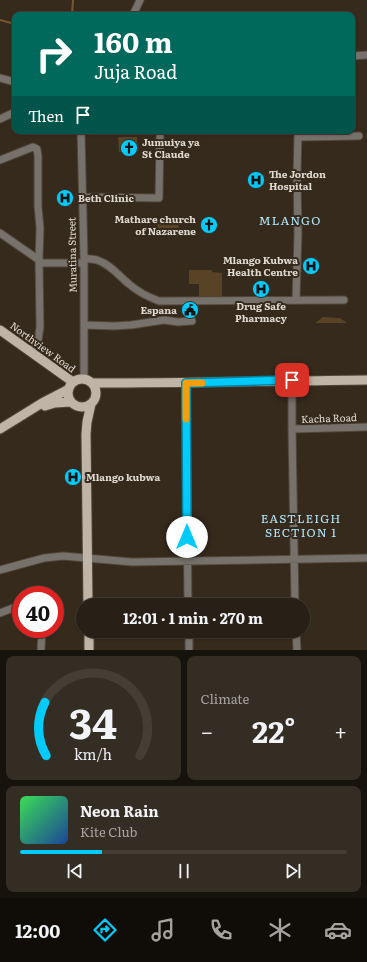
<!DOCTYPE html>
<meta charset="utf-8">
<style>
:root{--surface:#282016;--page:#342d23;--text:#f1f3f6;--muted:#a5a3a1;--line:#443e35;--accent:#02cbf9}
body{margin:0;font-family:Literata,serif;background:var(--page);color:var(--text);height:100vh;display:flex;flex-direction:column;font-size:15px;white-space:nowrap}
*{box-sizing:border-box;margin:0}
p{font-size:13px;color:var(--muted)}
.icon{flex:none;width:22px;height:22px;fill:none;stroke:currentColor;stroke-width:2;stroke-linecap:round;stroke-linejoin:round}
.map{position:relative;height:650px;overflow:hidden}
.details{display:flex;flex-direction:column;gap:6px;padding:6px;background:#16120c;flex:1}
.details>*{flex:none}
.banner{position:absolute;left:12px;top:12px;width:343px;height:122px;border-radius:8px;box-shadow:0 1px 3px #0004,0 0 0 1px var(--line);background:#00695c;color:#fff;overflow:hidden}
.speed{position:absolute;left:12px;top:586px;display:flex;gap:8px;font-size:20px;font-weight:700;text-align:center}
.speed>*{display:grid;place-content:center;width:52px;height:52px;border-radius:50%;background:var(--surface);box-shadow:0 1px 3px #0004,0 0 0 1px var(--line);line-height:1}
.speed .limit{border:6px solid #d22;background:#fff;color:#111}
.pin{position:absolute;display:grid;place-items:center;width:34px;height:34px;color:#fff;margin:-17px;border-radius:8px;box-shadow:0 2px 6px #0006}
.me{position:absolute;width:44px;margin:-22px;rotate:0deg;stroke-linejoin:round;filter:drop-shadow(0 0 3px #0008)}
.turn{display:flex;align-items:center;gap:14px;height:84px;padding:0 16px;font-size:18px}
.turn .icon{width:52px;height:52px;stroke-width:2.5}
.turn b{display:block;font-size:28px;line-height:34px}
.then{display:flex;align-items:center;height:38px;padding:0 16px;background:#0003;gap:8px;font-size:15px}
.big{font-size:30px;font-weight:700;line-height:1.1}
.details .widget{flex:1;display:flex;flex-direction:column;justify-content:center;gap:6px;min-width:0;padding:0 14px;border-radius:8px;background:var(--page)}
.details .dial{align-items:center;gap:0}
.dial svg{height:104px;overflow:visible;fill:none;stroke:var(--line);stroke-width:7;stroke-linecap:round;text-anchor:middle}
.dial text{fill:var(--text);stroke:none}
.song{display:flex;align-items:center;gap:12px}
.cover{width:48px;height:48px;border-radius:6px;background:linear-gradient(135deg,hsl(130 70% 55%),hsl(220 70% 35%))}
.played{height:4px;border-radius:2px;background:linear-gradient(90deg,var(--accent) 25%,var(--line) 25%)}
.keys{display:flex;justify-content:space-around;direction:ltr}
.heat{display:flex;justify-content:space-between;align-items:center;font-size:22px;direction:ltr}
.details .tiles{flex:1;display:grid;gap:6px;grid-template-columns:1fr 1fr}
.widget:last-child{grid-column:span 2}
.trip{position:absolute;left:76px;top:598px;width:234px;height:40px;border-radius:20px;background:var(--surface);box-shadow:0 1px 3px #0004,0 0 0 1px var(--line);font-weight:700;line-height:40px;text-align:center}
.tab-bar{display:flex;height:64px;justify-content:space-around;align-items:center;background:#100d09;color:var(--muted)}
.tab-bar .icon{width:28px;height:28px}
.tab-bar .active{color:var(--accent)}
.tab-bar b{font-size:18px;color:var(--text)}
.map>svg:first-child{display:block}
</style>
<div class="map">
<svg width="367" height="650" viewBox="0 0 367 650">
<rect width="100%" height="100%" fill="#362a1d"/>
<path fill="#594327" d="M118,137h19l1,14 -19,1z
M158,219l21,1 -1,17 -21,-1z
M189,270h23v2l10,1v26h-23v-15h-10z
M323,317l17,1 7,5h-32z"/>
<g fill="none" stroke-linecap="round" stroke-linejoin="round">
<path stroke="#765832" stroke-width="2" d="M72,15l1,-15
M0,20l15,4"/>
<g stroke="#51463a" stroke-width="9">
<path id="minor" d="M133,15l7,-15
M352,56l15,-1
M0,78l15,4
M0,119l15,-7
M81,131l3,127v121
M296,131l7,6 56,-1
M0,160l33,-13 4,2 1,7v50l2,22 -1,32 1,67 -2,14 -8,10
M82,197l77,1 1,-61
M0,233l39,27
M84,258c4,1 9,1 13,2 13,4 22,16 32,24 9,8 19,13 30,17l185,-1
M39,263h45
M296,300l2,-66 -1,-58 1,-42
M84,325l30,1 17,-1 33,-5 14,2 14,-1
M292,380v49l3,176
M186,383l2,222
M292,429l75,-2
M0,570l44,-12 19,-2 69,6 235,-4
M0,613l21,-8
M189,631v19
M296,631l1,19
M41,650l1,-21"/>
</g>
<g stroke="#51463a" stroke-width="11">
<path id="major" d="M0,330l73,52
M68 393a14 14 0 1 1 28 0a14 14 0 1 1-28 0Z
M93,383c91,0 183,-2 274,-3
M45,406l10,-3 16,-1
M0,429l42,-26 27,-14
M88,605l-2,-171 1,-12 4,-18
M89,631v19"/>
</g>
<use href="#minor" stroke="#76716a" stroke-width="7"/>
<use href="#major" stroke="#c0b4a6" stroke-width="9"/>
</g>
<g fill="none" stroke-linecap="round" stroke-linejoin="round">
<g stroke="#0184a2" stroke-width="10">
<path id="route" d="M187,537l-1,-154 106,-3"/>
</g>
<use href="#route" stroke="#02cbf9" stroke-width="7"/>
<path stroke="#f59e0b" stroke-width="7" d="M186,419v-36h16"/>
</g>
<defs>
<g id="church-disc" transform="scale(0.9)"><circle r="9.5" fill="#02cbf9" stroke="#362a1d"/><path d="M-1.2-6h2.4v3.5h3.3v2.4h-3.3V6h-2.4V-.1h-3.3v-2.4h3.3Z" fill="#111"/></g>
<g id="hospital-disc" transform="scale(0.9)"><circle r="9.5" fill="#02cbf9" stroke="#362a1d"/><path d="M-5-5h3v3.5h4V-5h3V5h-3V1.5h-4V5h-3Z" fill="#111"/></g>
<g id="civic-disc" transform="scale(0.9)"><circle r="9.5" fill="#02cbf9" stroke="#362a1d"/><path d="M-.6-6.5H3V-4.5H.6V-3L4-1V1h2V6H-6V1h2V-1L-.6-3ZM-1.2 2.5V6h2.4V2.5Z" fill="#111"/></g>
</defs>
<g fill-rule="evenodd">
<use href="#church-disc" x="129" y="148"/>
<use href="#hospital-disc" x="256" y="180"/>
<use href="#hospital-disc" x="65" y="198"/>
<use href="#church-disc" x="209" y="225"/>
<use href="#hospital-disc" x="311" y="266"/>
<use href="#hospital-disc" x="261" y="289"/>
<use href="#civic-disc" x="190" y="310"/>
<use href="#hospital-disc" x="73" y="477"/>
</g>
<g text-anchor="middle" stroke-width="4" stroke-linejoin="round" paint-order="stroke">
<g font-size="10" font-weight="bold" fill="#e1dad1" stroke="#362a1d" text-anchor="start">
<text x="142" y="146">Jumuiya ya<tspan x="142" dy="12">St Claude</tspan></text>
<text x="269" y="178">The Jordon<tspan x="269" dy="12">Hospital</tspan></text>
<text x="78" y="202">Beth Clinic</text>
<text x="196" y="223" text-anchor="end">Mathare church<tspan x="196" dy="12">of Nazarene</tspan></text>
<text x="298" y="264" text-anchor="end">Mlango Kubwa<tspan x="298" dy="12">Health Centre</tspan></text>
<text x="261" y="310" text-anchor="middle">Drug Safe<tspan x="261" dy="12">Pharmacy</tspan></text>
<text x="177" y="314" text-anchor="end">Espana</text>
<text x="86" y="481">Mlango kubwa</text>
</g>
<g font-size="10" fill="#e1dad1" stroke="#362a1d">
<text transform="translate(72 255) rotate(-91)" y="4">Muratina Street</text>
<text transform="translate(43 347) rotate(36)" y="4">Northview Road</text>
<text transform="translate(329 418) rotate(-2)" y="4">Kacha Road</text>
</g>
<g font-size="12" letter-spacing="1" fill="#b0e5f8" stroke="#362a1d">
<text x="290" y="225">MLANGO</text>
<text x="301" y="523">EASTLEIGH<tspan x="301" dy="14">SECTION 1</tspan></text>
</g>
</g>
</svg>
<div class="speed"><div class="limit">40</div></div>
<div class="pin" style="left:292px;top:380px;background:#d93025"><svg class="icon" aria-label="arrive" viewBox="0 0 24 24"><path d="M6 21V4h12l-3 4 3 4H6"/></svg></div>
<svg class="me" style="left:187px;top:537px" viewBox="-20 -20 40 40"><circle r="19" fill="#fff"/><path d="M0-13L10 11 0 6-10 11z" fill="#02cbf9"/></svg>
<div class="trip">12:01 · 1 min · 270 m</div>
<div class="banner">
<div class="turn"><svg class="icon" aria-label="right" viewBox="0 0 24 24"><path d="M7 20v-9h11M14 6l5 5-5 5"/></svg><div><b>160 m</b>Juja Road</div></div>
<div class="then">Then<svg class="icon" aria-label="arrive" viewBox="0 0 24 24"><path d="M6 21V4h12l-3 4 3 4H6"/></svg></div>
</div>
</div>
<section class="details">
<div class="tiles">
<div class="widget dial"><svg viewBox="0 0 100 80">
<path d="M14 69A42 42 0 1 1 86 69"/>
<path d="M14 69A42 42 0 0 1 13 28" stroke="#02cbf9"/>
<text x="50" y="56" font-size="32" font-weight="700">34</text>
<text x="50" y="72" font-size="11">km/h</text>
</svg></div>
<div class="widget"><p>Climate</p>
<div class="heat"><a>−</a><b class="big">22°</b><a>+</a></div>
</div>
<div class="widget">
<div class="song"><i class="cover"></i><div><b>Neon Rain</b><p>Kite Club</p></div></div>
<div class="played"></div>
<div class="keys"><svg class="icon" aria-label="previous" viewBox="0 0 24 24"><path d="M18 5L8 12l10 7zM5 5v14"/></svg><svg class="icon" aria-label="pause" viewBox="0 0 24 24"><path d="M8 5v14M16 5v14"/></svg><svg class="icon" aria-label="next" viewBox="0 0 24 24"><path d="M6 5l10 7-10 7zM19 5v14"/></svg></div>
</div>
</div>
</section>
<nav class="tab-bar">
<b>12:00</b>
<svg class="icon active" aria-label="directions" viewBox="0 0 24 24"><path d="M12 3l9 9-9 9-9-9zM9 14v-3h6M13 9l2 2-2 2"/></svg>
<svg class="icon" aria-label="music" viewBox="0 0 24 24"><path d="M9 18V5l10-2v13"/><circle cx="6" cy="18" r="3"/><circle cx="16" cy="16" r="3"/></svg>
<svg class="icon" aria-label="phone" viewBox="0 0 24 24"><path d="M5 4h4l2 5-3 2q2 4 5 5l2-3 5 2v4C11 20 4 13 5 4z"/></svg>
<svg class="icon" aria-label="climate" viewBox="0 0 24 24"><path d="M12 3v18M4 7l16 10M4 17L20 7"/></svg>
<svg class="icon" aria-label="car" viewBox="0 0 24 24"><path d="M5 17H2v-5l4-1 3-4h7l3 4 3 1v5h-3M9 17h6M6 11h13"/><circle cx="7" cy="17" r="2"/><circle cx="17" cy="17" r="2"/></svg>
</nav>
